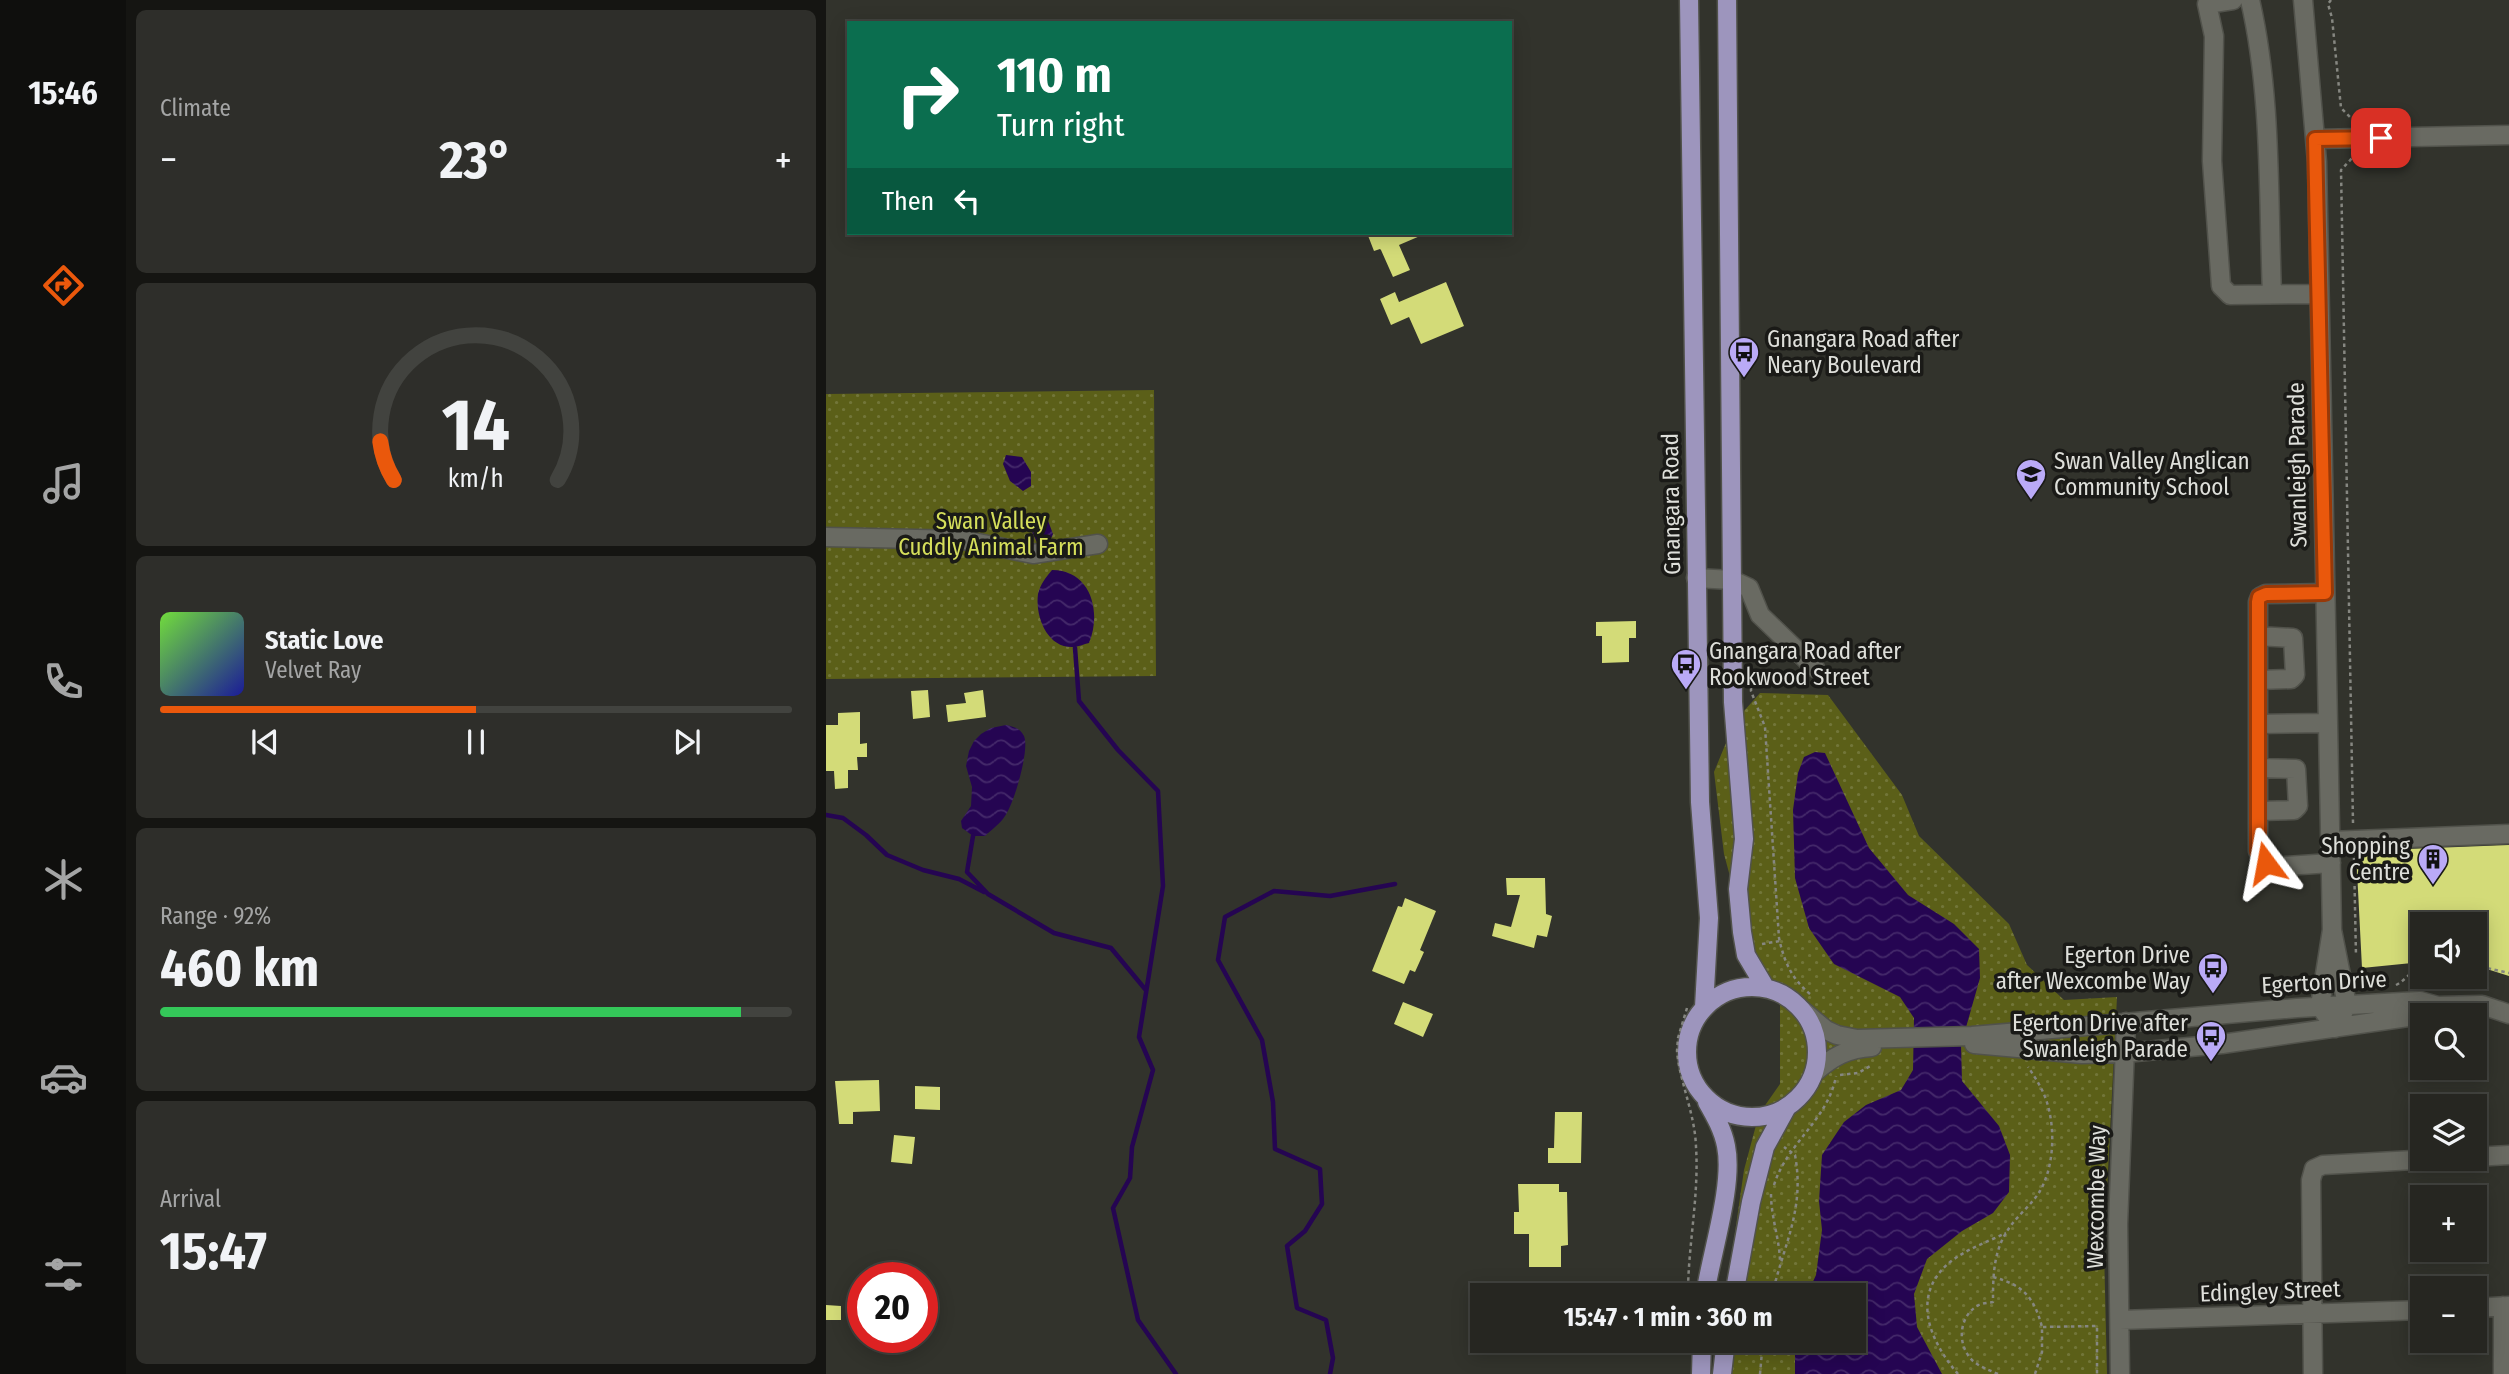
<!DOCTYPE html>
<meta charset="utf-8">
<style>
:root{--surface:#262621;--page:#2e2e2a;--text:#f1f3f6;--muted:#a4a5a5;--line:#42433f;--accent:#ea580c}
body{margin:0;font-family:"Fira Sans Condensed",sans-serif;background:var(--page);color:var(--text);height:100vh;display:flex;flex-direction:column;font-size:26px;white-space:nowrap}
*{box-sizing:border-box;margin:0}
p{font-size:23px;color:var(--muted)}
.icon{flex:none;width:38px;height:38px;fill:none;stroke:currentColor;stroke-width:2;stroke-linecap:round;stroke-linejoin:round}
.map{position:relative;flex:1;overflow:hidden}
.drawer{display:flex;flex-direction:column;gap:10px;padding:10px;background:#151512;width:700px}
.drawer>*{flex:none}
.banner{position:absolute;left:21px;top:21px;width:665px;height:214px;border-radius:0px;box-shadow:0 4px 18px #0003,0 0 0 2px var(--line);background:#0b6e4f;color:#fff;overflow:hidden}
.fabs{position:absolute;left:1584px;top:912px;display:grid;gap:14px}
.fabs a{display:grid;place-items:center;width:77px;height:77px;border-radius:0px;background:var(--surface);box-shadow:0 4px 18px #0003,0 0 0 2px var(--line);font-size:35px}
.speed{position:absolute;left:21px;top:1262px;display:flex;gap:14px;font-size:35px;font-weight:700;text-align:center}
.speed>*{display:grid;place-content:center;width:91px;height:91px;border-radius:50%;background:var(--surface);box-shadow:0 4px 18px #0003,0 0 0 2px var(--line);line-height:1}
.speed .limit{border:10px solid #d22;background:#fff;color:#111}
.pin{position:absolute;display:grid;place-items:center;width:60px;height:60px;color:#fff;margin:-30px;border-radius:14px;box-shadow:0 4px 10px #0006}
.me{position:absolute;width:77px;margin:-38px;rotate:347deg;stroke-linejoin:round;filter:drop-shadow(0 0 5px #0008)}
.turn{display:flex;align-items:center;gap:24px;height:147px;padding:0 35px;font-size:32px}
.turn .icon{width:91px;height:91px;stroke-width:2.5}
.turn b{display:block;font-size:49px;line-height:60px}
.then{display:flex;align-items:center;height:66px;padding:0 35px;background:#0003;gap:14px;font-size:26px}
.big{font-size:52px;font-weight:700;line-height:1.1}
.drawer .card{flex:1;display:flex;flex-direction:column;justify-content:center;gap:10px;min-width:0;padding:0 24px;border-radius:10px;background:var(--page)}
.drawer .dial{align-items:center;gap:0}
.dial svg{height:182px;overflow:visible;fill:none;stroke:var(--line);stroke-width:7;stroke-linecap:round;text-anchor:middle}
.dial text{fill:var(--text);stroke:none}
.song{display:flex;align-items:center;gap:21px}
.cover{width:84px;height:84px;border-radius:10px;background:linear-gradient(135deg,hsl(100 70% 55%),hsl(240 70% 35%))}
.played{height:7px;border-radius:4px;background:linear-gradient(90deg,var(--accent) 50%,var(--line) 50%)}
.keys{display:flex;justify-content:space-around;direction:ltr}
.heat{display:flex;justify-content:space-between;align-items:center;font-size:38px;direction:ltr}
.charge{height:10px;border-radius:5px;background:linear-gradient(90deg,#34c759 92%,var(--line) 0)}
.trip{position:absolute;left:644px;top:1283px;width:396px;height:70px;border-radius:0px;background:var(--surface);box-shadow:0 4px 18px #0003,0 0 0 2px var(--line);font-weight:700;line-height:70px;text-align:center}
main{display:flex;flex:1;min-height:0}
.tab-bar{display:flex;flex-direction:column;width:126px;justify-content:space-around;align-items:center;background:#0f0f0d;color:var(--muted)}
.tab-bar .icon{width:49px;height:49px}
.tab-bar .current{color:var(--accent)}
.tab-bar b{font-size:32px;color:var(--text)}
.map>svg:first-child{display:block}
</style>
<main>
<nav class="tab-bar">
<b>15:46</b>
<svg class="icon current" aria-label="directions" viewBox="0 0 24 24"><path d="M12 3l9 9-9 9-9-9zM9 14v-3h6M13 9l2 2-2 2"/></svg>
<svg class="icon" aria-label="music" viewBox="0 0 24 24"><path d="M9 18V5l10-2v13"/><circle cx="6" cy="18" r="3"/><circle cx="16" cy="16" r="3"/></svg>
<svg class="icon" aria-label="phone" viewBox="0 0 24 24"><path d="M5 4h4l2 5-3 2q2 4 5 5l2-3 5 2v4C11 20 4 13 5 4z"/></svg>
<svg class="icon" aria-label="climate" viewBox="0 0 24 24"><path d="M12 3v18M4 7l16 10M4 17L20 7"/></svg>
<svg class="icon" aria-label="car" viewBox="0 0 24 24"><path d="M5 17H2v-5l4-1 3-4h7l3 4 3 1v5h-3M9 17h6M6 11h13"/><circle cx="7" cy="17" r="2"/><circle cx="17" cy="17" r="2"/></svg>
<svg class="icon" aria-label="filters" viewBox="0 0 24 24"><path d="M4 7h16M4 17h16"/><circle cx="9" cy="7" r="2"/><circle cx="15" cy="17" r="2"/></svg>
</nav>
<section class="drawer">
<div class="card"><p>Climate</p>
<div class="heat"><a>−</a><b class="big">23°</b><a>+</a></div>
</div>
<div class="card dial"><svg viewBox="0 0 100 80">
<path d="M14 69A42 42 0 1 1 86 69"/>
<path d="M14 69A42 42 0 0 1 8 52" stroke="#ea580c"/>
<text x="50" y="56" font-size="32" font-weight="700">14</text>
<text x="50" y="72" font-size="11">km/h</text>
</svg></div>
<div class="card">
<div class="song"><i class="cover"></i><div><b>Static Love</b><p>Velvet Ray</p></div></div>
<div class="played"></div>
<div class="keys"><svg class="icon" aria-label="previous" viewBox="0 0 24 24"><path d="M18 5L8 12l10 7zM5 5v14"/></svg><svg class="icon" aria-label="pause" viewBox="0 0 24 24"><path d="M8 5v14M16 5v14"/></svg><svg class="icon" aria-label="next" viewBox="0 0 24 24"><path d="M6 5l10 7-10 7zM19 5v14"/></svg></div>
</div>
<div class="card"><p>Range · 92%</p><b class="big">460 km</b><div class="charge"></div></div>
<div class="card"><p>Arrival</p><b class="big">15:47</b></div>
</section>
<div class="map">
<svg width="1683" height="1374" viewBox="0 0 1683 1374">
<defs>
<pattern id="park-dots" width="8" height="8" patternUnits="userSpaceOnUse" patternTransform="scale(1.75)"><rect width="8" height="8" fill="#5b5f18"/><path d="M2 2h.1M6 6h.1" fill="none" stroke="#727639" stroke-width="1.8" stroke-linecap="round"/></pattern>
<pattern id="water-waves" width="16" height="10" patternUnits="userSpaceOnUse" patternTransform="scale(1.75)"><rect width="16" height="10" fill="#250552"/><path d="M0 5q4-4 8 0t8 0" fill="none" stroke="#44296a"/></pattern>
</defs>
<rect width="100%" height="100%" fill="#32332c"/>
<path fill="url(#park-dots)" d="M328,390l2,286 -330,3v-285z
M934,693l68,2 74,100 17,41 90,88 18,41 37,35 53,-3 -13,252 3,125h-390l2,-33 134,-1v-45h-127l18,-125 15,-56 21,-30v-81l-15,-16 -25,-73 -16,-60 -10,-82 21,-51z"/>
<path fill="url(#water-waves)" d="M180,455l16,2 9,15v14l-8,5 -13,-10 -7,-17z
M221,518l6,16 -3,7 -13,1 -5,-10 2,-9z
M226,570c39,0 50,42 37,73 -5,1 -11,4 -16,4 -26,1 -38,-31 -35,-53 2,-9 8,-17 14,-24z
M180,725c8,2 14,3 18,11 6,13 -10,68 -19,80 -5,8 -14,14 -20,20h-12l-11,-8 -1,-7 10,-15 1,-19 -6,-21 3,-15 5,-10 7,-7 10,-6z
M989,752l10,1 44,95 39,47 46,29 25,25 1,29 -19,67 1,36 37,45 11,29 -1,37 -16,21 -31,18 -35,28 -13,35 3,33 25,47h-147v-33l58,-1v-45h-46l9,-20 6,-45 -3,-29 3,-46 22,-33 22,-17 35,-15 12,-20 1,-52 -14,-21 -66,-33 -25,-36 -14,-50 -2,-68 5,-37 6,-16z"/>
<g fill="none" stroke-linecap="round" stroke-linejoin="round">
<path stroke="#250552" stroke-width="4.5" d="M249,648l4,53 39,49 40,41 5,95 -24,151 14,33 -21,77 -2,31 -17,30 25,112 38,54
M0,815l17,3 23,17 21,20 36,15 36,9 25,13
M147,836l-6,36 21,22 66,39 57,15 34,41
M504,1374l3,-16 -7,-38 -29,-12 -10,-62 18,-15 17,-27 -2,-35 -45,-20 -2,-47 -11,-62 -44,-80 7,-43 49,-26 56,5 65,-12"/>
</g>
<path fill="#d3db78" d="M541,233h60l-28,12 11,25 -17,7 -12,-27 -1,-1 -6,2z
M620,282l18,44 -43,18 -12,-27 -18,8 -11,-26 15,-7 4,10z
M810,621v17h-7v24l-27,1v-27h-6v-14z
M102,690l2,27 -17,2 -2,-28z
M157,690l3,27 -38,5 -2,-17 20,-2 -2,-10z
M34,712v32l7,-1v14h-10l1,13h-10v18l-13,1 -1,-18h-8v-46h12v-12z
M1683,845v131l-35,-11v-41h-52v38l-60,6 -6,-117z
M680,878h39l1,36 6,2 -5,21 -10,-2 -3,13 -42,-12 3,-13 16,4 9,-32h-13z
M579,898l31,13 -16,39 4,2 -9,20 -5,-2 -6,14 -32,-13 26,-65 4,1z
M577,1002l30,12 -10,23 -29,-13z
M53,1080l1,31 -27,1v12h-14l-4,-43z
M89,1086l25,1v23l-25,-1z
M729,1112h27l-1,51h-33v-15h6z
M68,1135l21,2 -3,27 -21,-2z
M692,1184h41v8h8l1,53 -7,1v21h-32v-33h-15v-22h5z
M0,1305l15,1v14h-15z"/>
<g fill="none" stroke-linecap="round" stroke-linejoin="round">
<g stroke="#51524b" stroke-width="21">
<path id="minor" d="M1407,0l-26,4 7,32 -2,125 9,125 9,9 88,-1
M1424,0c22,95 18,196 22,294
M1477,0l14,162 15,768 15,75 -12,23 -15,-22 12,-76
M1489,139l194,-4
M0,537l137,3 70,14 65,-10
M870,578l36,2 17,8 11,27 55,53
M1432,680l33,-1 4,-4 -2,-37 -35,-2
M1432,724l70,-1
M1432,768l38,1 2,37 -4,4 -36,1
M1504,841l179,-7
M1446,865l-10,-5 -4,-9v-249l2,-5 6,-3 59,-1
M1459,866l46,-3
M976,1010l24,20 11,5 20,4 115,-3 325,-28 123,-7 18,5 44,-1 27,9
M1148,1044l108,10 43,-1 97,-9 200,-29
M988,1073c18,-16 34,-25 58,-26
M1648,1157l35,-2
M1648,1308l35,-2
M1294,1320l302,-10
M1294,1374l-2,-150 8,-202
M1487,1374l-2,-194 3,-11 9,-4 127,-7
M1677,1374v-68"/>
</g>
<g stroke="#51524b" stroke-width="21">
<path id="major" d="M863,0l11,802 9,116 -5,89
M901,0l6,702 11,137 -6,50 4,43 4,23 19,32
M861 1052a65 65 0 1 1 130 0a65 65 0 1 1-130 0Z
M879,1295c6,-41 29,-110 21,-149 -3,-16 -11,-30 -19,-44
M908,1295l17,-93 14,-55 22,-40
M875,1374l1,-34
M896,1374l4,-34"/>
</g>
<path stroke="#868781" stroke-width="2.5" stroke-dasharray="3.5 3.5" stroke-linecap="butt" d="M1505,0l-3,4 4,14 9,90 14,14
M925,674v17l14,36 14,211c5,23 12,40 31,56
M1527,823l-12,-653 13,-14
M1528,858l2,98
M936,944l18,-3
M1648,965l35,8
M1570,985c10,-5 15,-15 26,-17
M861,1008l-9,30 -1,13c3,32 18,63 19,96 3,47 -7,94 -8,141
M1014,1075l18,-2 14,-8
M948,1185c13,-42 54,-65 62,-109
M945,1194c0,24 9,46 9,69
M1167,1277c30,8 41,20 49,50
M946,1295c12,-51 33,-86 23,-140l-11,-8
M934,1374l3,-34
M1132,1374c-24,-28 -45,-69 -18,-102 15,-19 45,-29 66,-39
M1172,1374c-9,-4 -18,-7 -25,-13 -16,-15 -15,-43 4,-55 4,-3 11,-3 16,-4 0,-23 0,-48 13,-69 9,-16 25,-27 34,-42 16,-28 16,-73 2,-101 -4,-8 -9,-16 -14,-23
M1209,1374l7,-22v-25l55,-1v48"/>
<use href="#minor" stroke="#696a62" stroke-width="18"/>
<use href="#major" stroke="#9d95bd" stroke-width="18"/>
</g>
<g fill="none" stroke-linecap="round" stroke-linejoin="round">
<g stroke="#983908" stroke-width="18">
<path id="route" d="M1440,863l-8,-12v-249l1,-5 7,-3 59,-1 -10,-454 66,-1"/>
</g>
<use href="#route" stroke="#ea580c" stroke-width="12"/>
</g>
<defs>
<g id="bus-pin" transform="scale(1.575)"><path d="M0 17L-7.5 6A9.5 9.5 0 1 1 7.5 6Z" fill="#baaaf7" stroke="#1a1a17"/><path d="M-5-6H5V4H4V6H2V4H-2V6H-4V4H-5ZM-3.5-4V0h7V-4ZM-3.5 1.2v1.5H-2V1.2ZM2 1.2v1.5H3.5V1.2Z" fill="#111"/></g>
<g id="school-pin" transform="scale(1.575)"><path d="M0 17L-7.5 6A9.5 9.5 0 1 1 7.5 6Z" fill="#baaaf7" stroke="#1a1a17"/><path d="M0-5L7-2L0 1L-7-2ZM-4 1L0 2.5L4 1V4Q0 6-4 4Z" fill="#111"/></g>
<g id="building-pin" transform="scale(1.575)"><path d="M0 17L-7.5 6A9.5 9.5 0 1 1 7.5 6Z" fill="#baaaf7" stroke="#1a1a17"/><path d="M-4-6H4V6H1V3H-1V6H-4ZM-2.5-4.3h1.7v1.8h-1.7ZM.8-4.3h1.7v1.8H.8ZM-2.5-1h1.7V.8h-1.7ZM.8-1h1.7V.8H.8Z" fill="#111"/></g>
</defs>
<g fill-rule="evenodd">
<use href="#bus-pin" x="918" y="352"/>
<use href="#school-pin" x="1205" y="474"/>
<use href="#bus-pin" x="860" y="664"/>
<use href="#building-pin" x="1607" y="859"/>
<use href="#bus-pin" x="1387" y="968"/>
<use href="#bus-pin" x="1385" y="1036"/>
</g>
<g text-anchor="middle" stroke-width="7" stroke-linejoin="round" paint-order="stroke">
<g font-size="23" fill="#dedfda" stroke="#1a1a17" text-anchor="start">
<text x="941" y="347">Gnangara Road after<tspan x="941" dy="26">Neary Boulevard</tspan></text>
<text x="1228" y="469">Swan Valley Anglican<tspan x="1228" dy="26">Community School</tspan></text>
<text x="883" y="659">Gnangara Road after<tspan x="883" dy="26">Rookwood Street</tspan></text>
<text x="1584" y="854" text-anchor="end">Shopping<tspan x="1584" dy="26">Centre</tspan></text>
<text x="1364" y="963" text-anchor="end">Egerton Drive<tspan x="1364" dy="26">after Wexcombe Way</tspan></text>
<text x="1362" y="1031" text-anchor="end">Egerton Drive after<tspan x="1362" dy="26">Swanleigh Parade</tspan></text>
</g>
<g font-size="23" fill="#dedfda" stroke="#1a1a17">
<text transform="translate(1471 465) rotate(-91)" y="8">Swanleigh Parade</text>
<text transform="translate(845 504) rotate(-91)" y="8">Gnangara Road</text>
<text transform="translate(1498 982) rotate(-3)" y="8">Egerton Drive</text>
<text transform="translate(1270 1197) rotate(-89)" y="8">Wexcombe Way</text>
<text transform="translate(1444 1291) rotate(-2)" y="8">Edingley Street</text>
</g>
<g font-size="23" fill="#d5de5b" stroke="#1a1a17">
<text x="165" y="529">Swan Valley<tspan x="165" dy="26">Cuddly Animal Farm</tspan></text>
</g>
</g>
</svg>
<div class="fabs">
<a><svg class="icon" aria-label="sound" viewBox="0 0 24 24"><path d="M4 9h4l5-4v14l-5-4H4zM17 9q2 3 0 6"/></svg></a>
<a><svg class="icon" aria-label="search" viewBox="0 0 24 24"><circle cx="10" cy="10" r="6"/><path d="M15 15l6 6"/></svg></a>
<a><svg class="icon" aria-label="layers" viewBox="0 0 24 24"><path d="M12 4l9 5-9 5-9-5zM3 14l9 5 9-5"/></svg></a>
<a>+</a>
<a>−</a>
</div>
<div class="speed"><div class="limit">20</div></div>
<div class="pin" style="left:1555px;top:138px;background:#d93025"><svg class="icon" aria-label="arrive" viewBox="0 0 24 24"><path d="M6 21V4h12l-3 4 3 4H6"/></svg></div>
<svg class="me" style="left:1440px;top:863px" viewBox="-20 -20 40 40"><path d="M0-17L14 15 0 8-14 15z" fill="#ea580c" stroke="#fff" stroke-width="4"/></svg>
<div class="trip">15:47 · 1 min · 360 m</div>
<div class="banner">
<div class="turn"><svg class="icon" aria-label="right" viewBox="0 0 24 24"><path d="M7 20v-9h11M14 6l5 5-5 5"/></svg><div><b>110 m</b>Turn right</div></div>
<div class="then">Then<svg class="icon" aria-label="left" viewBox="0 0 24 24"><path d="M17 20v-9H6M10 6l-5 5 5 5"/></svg></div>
</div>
</div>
</main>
